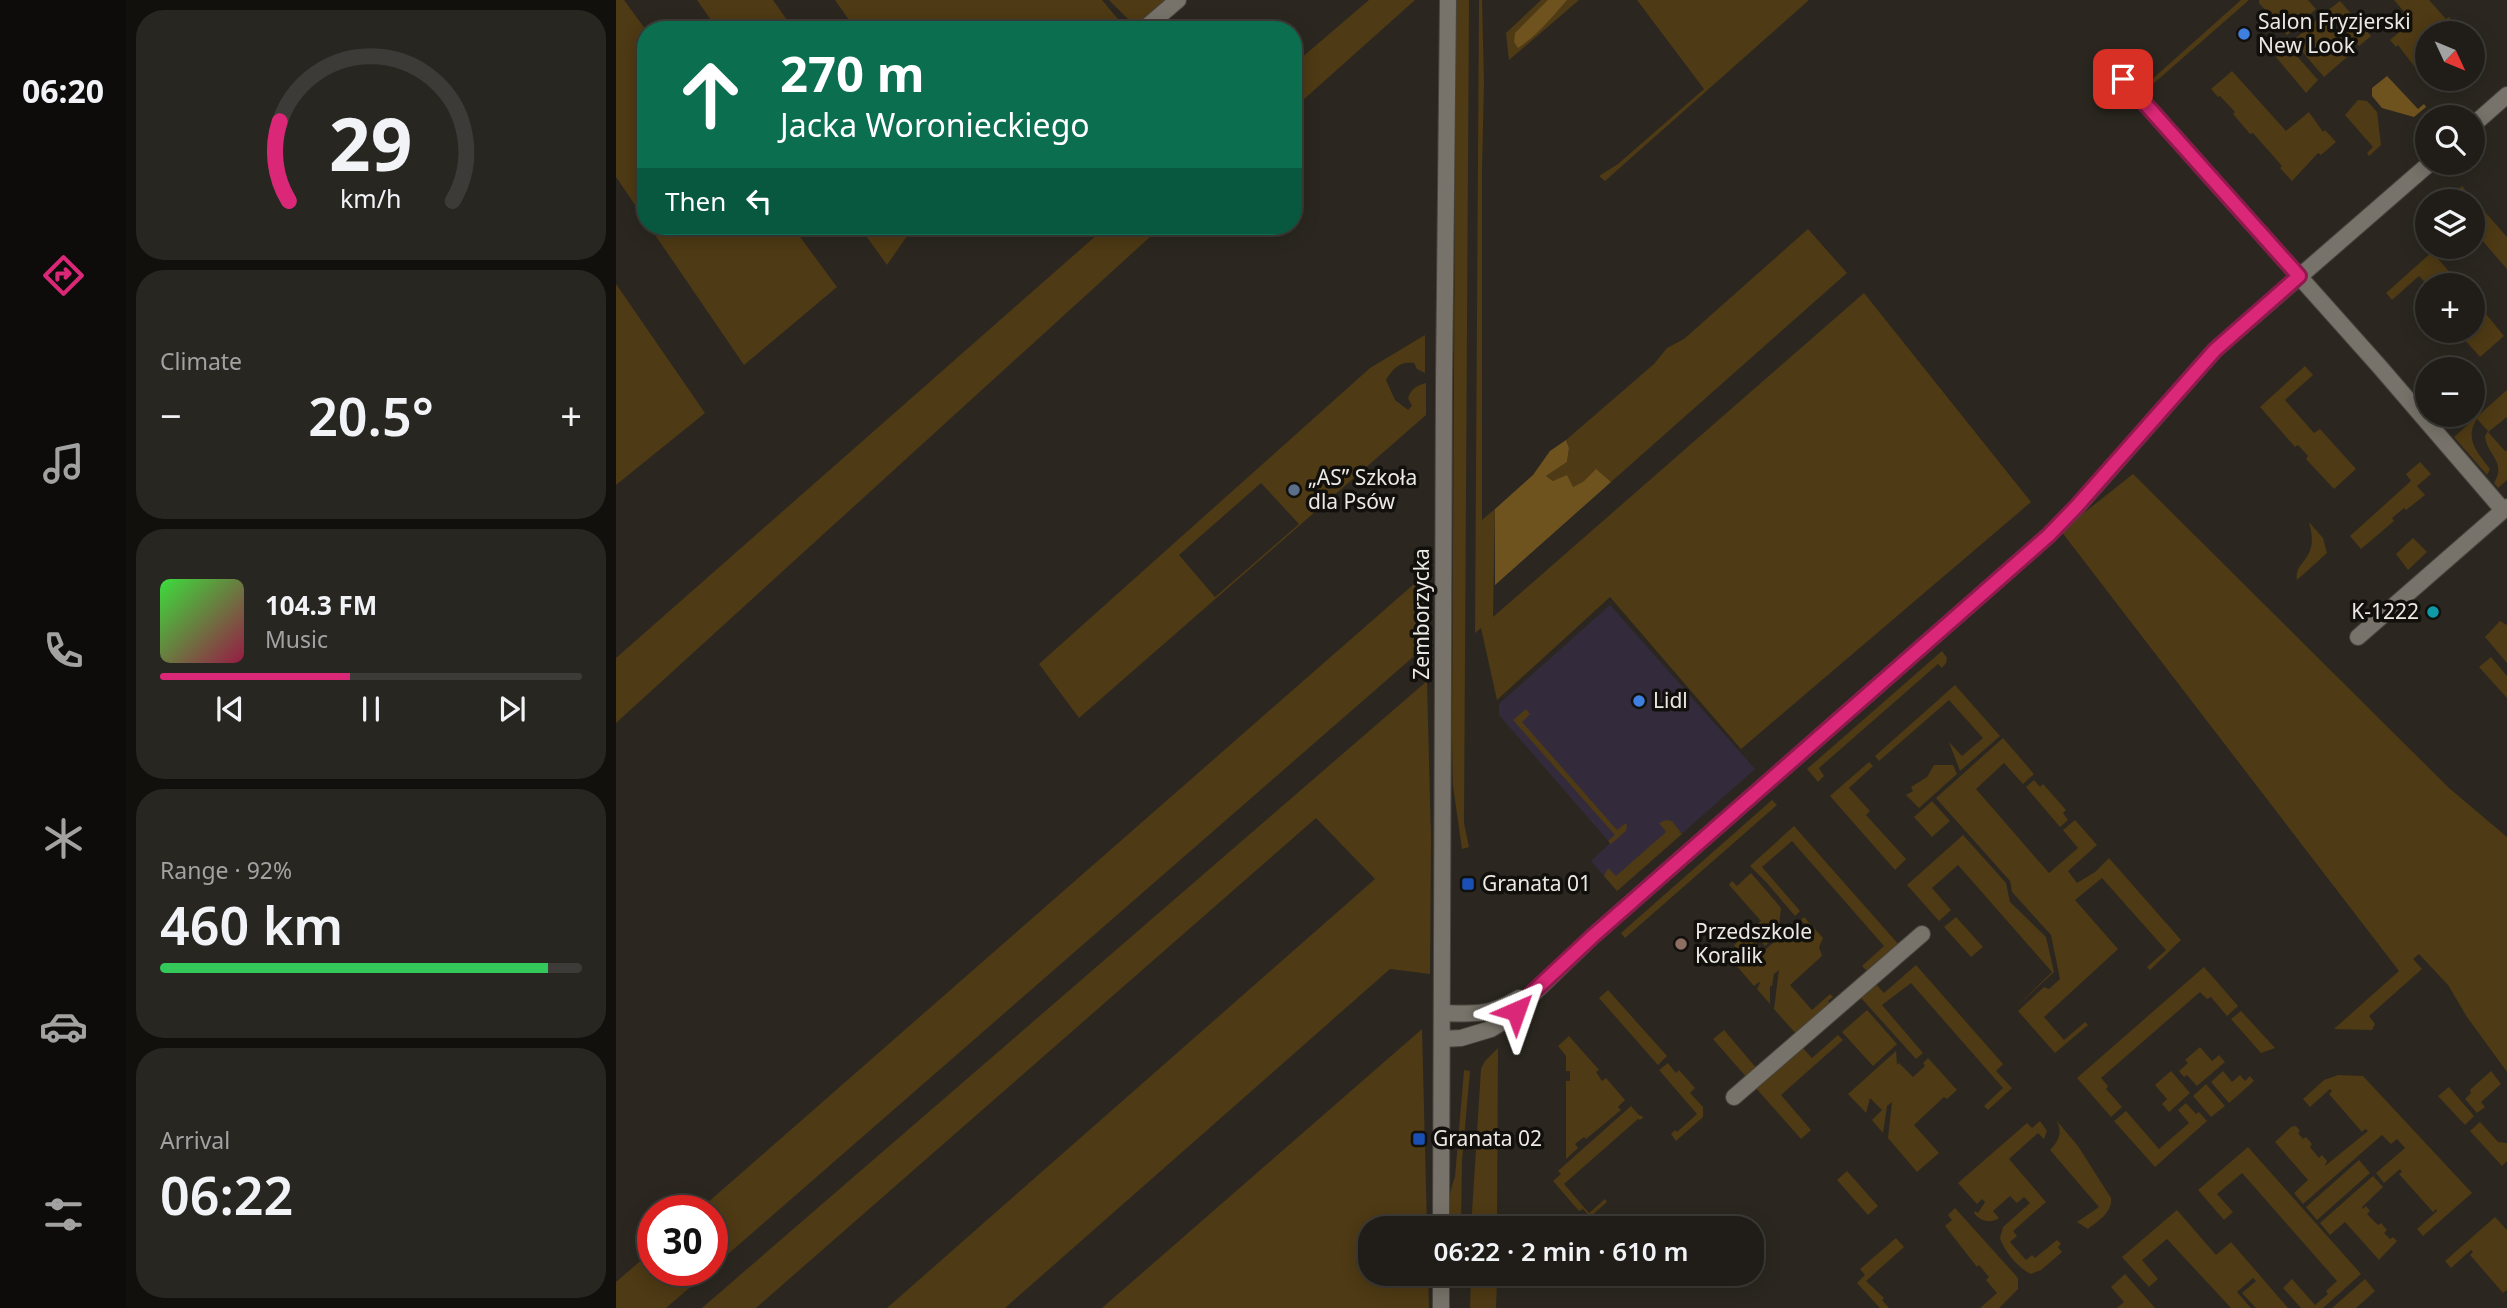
<!DOCTYPE html>
<meta charset="utf-8">
<style>
:root{--surface:#201d18;--page:#282621;--text:#f1f3f6;--muted:#a2a2a2;--line:#3d3b37;--accent:#db2777}
body{margin:0;font-family:"Noto Sans",sans-serif;background:var(--page);color:var(--text);height:100vh;display:flex;flex-direction:column;font-size:26px;white-space:nowrap}
*{box-sizing:border-box;margin:0}
p{font-size:23px;color:var(--muted)}
.icon{flex:none;width:38px;height:38px;fill:none;stroke:currentColor;stroke-width:2;stroke-linecap:round;stroke-linejoin:round}
.map{position:relative;flex:1;overflow:hidden}
.drawer{display:flex;flex-direction:column;gap:10px;padding:10px;background:#12100d;width:490px}
.drawer>*{flex:none}
.guide{position:absolute;left:21px;top:21px;width:665px;height:214px;border-radius:28px;box-shadow:0 4px 18px #0003,0 0 0 2px var(--line);background:#0b6e4f;color:#fff;overflow:hidden}
.needle{width:46px;rotate:134deg}
.buttons{position:absolute;left:1799px;top:21px;display:grid;gap:14px}
.buttons a{display:grid;place-items:center;width:70px;height:70px;border-radius:50%;background:var(--surface);box-shadow:0 4px 18px #0003,0 0 0 2px var(--line);font-size:35px}
.speed{position:absolute;left:21px;top:1195px;display:flex;gap:14px;font-size:35px;font-weight:700;text-align:center}
.speed>*{display:grid;place-content:center;width:91px;height:91px;border-radius:50%;background:var(--surface);box-shadow:0 4px 18px #0003,0 0 0 2px var(--line);line-height:1}
.speed .limit{border:10px solid #d22;background:#fff;color:#111}
.pin{position:absolute;display:grid;place-items:center;width:60px;height:60px;color:#fff;margin:-30px;border-radius:14px;box-shadow:0 4px 10px #0006}
.me{position:absolute;width:77px;margin:-38px;rotate:43deg;stroke-linejoin:round;filter:drop-shadow(0 0 5px #0008)}
.turn{display:flex;align-items:center;gap:24px;height:147px;padding:0 28px;font-size:32px}
.turn .icon{width:91px;height:91px;stroke-width:2.5}
.turn b{display:block;font-size:49px;line-height:60px}
.then{display:flex;align-items:center;height:66px;padding:0 28px;background:#0003;gap:14px;font-size:26px}
.big{font-size:52px;font-weight:600;line-height:1.1}
.drawer .widget{flex:1;display:flex;flex-direction:column;justify-content:center;gap:10px;min-width:0;padding:0 24px;border-radius:28px;background:var(--page)}
.drawer .dial{align-items:center;gap:0}
.dial svg{height:182px;overflow:visible;fill:none;stroke:var(--line);stroke-width:7;stroke-linecap:round;text-anchor:middle}
.dial text{fill:var(--text);stroke:none}
.song{display:flex;align-items:center;gap:21px}
.cover{width:84px;height:84px;border-radius:10px;background:linear-gradient(135deg,hsl(120 70% 55%),hsl(340 70% 35%))}
.played{height:7px;border-radius:4px;background:linear-gradient(90deg,var(--accent) 45%,var(--line) 45%)}
.keys{display:flex;justify-content:space-around;direction:ltr}
.heat{display:flex;justify-content:space-between;align-items:center;font-size:38px;direction:ltr}
.charge{height:10px;border-radius:5px;background:linear-gradient(90deg,#34c759 92%,var(--line) 0)}
.trip{position:absolute;left:742px;top:1216px;width:406px;height:70px;border-radius:28px;background:var(--surface);box-shadow:0 4px 18px #0003,0 0 0 2px var(--line);font-weight:600;line-height:70px;text-align:center}
main{display:flex;flex:1;min-height:0}
.menu{display:flex;flex-direction:column;width:126px;justify-content:space-around;align-items:center;background:#0d0c0a;color:var(--muted)}
.menu .icon{width:49px;height:49px}
.menu .selected{color:var(--accent)}
.menu b{font-size:32px;color:var(--text)}
.map>svg:first-child{display:block}
</style>
<main>
<nav class="menu">
<b>06:20</b>
<svg class="icon selected" aria-label="directions" viewBox="0 0 24 24"><path d="M12 3l9 9-9 9-9-9zM9 14v-3h6M13 9l2 2-2 2"/></svg>
<svg class="icon" aria-label="music" viewBox="0 0 24 24"><path d="M9 18V5l10-2v13"/><circle cx="6" cy="18" r="3"/><circle cx="16" cy="16" r="3"/></svg>
<svg class="icon" aria-label="phone" viewBox="0 0 24 24"><path d="M5 4h4l2 5-3 2q2 4 5 5l2-3 5 2v4C11 20 4 13 5 4z"/></svg>
<svg class="icon" aria-label="climate" viewBox="0 0 24 24"><path d="M12 3v18M4 7l16 10M4 17L20 7"/></svg>
<svg class="icon" aria-label="car" viewBox="0 0 24 24"><path d="M5 17H2v-5l4-1 3-4h7l3 4 3 1v5h-3M9 17h6M6 11h13"/><circle cx="7" cy="17" r="2"/><circle cx="17" cy="17" r="2"/></svg>
<svg class="icon" aria-label="filters" viewBox="0 0 24 24"><path d="M4 7h16M4 17h16"/><circle cx="9" cy="7" r="2"/><circle cx="15" cy="17" r="2"/></svg>
</nav>
<section class="drawer">
<div class="widget dial"><svg viewBox="0 0 100 80">
<path d="M14 69A42 42 0 1 1 86 69"/>
<path d="M14 69A42 42 0 0 1 10 34" stroke="#db2777"/>
<text x="50" y="56" font-size="32" font-weight="700">29</text>
<text x="50" y="72" font-size="11">km/h</text>
</svg></div>
<div class="widget"><p>Climate</p>
<div class="heat"><a>−</a><b class="big">20.5°</b><a>+</a></div>
</div>
<div class="widget">
<div class="song"><i class="cover"></i><div><b>104.3 FM</b><p>Music</p></div></div>
<div class="played"></div>
<div class="keys"><svg class="icon" aria-label="previous" viewBox="0 0 24 24"><path d="M18 5L8 12l10 7zM5 5v14"/></svg><svg class="icon" aria-label="pause" viewBox="0 0 24 24"><path d="M8 5v14M16 5v14"/></svg><svg class="icon" aria-label="next" viewBox="0 0 24 24"><path d="M6 5l10 7-10 7zM19 5v14"/></svg></div>
</div>
<div class="widget"><p>Range · 92%</p><b class="big">460 km</b><div class="charge"></div></div>
<div class="widget"><p>Arrival</p><b class="big">06:22</b></div>
</section>
<div class="map">
<svg width="1891" height="1308" viewBox="0 0 1891 1308">
<rect width="100%" height="100%" fill="#2b2720"/>
<path fill="#332b3b" d="M994,605l145,164 -138,122 -26,-30 19,-18 -111,-128v-11z"/>
<path fill="#4e3a14" fill-rule="evenodd" d="M0,0h8l22,30v191l-30,-44z
M81,0h76l21,30h-76z
M219,0h267l25,30h-271z
M493,0h67l-37,30z
M753,0h46l-122,109v-44z
M840,0h13l-5,823 5,24 -7,2 -9,-63 -1,-49z
M863,0h3l2,83 -2,85v352l13,-11 -2,108 371,-324 167,209 -290,247 -131,-152 -113,103 -16,-72 -6,5z
M925,0h38l-70,60 -3,-27z
M1021,0h172l-204,181 -6,-5 19,-12 86,-75z
M1625,0h8l-96,84 -3,-3z
M1643,0h49l8,9 -29,26 -28,-32z
M1778,0h35l17,19 3,-2 12,14 -2,2h-32v28l-10,9 -19,-25 -2,2 -6,-7 22,-19z
M1724,1l31,35 -12,10 -32,-35z
M1706,15l32,36 -30,26 -31,-36z
M1672,46l30,34 -12,13 -30,-36z
M1616,71l54,60 23,-19 14,20 2,-2 11,12 -15,13 -3,-2 -26,28 -12,-13 2,-2 -29,-33 -3,1 -17,-20 2,-2 -15,-16 -2,1 -7,-8z
M1742,100l9,1 10,11 4,33 -12,11 -2,-3 6,-6 -28,-32z
M1846,186l45,51v32l-34,-39v-29l-27,-1z
M33,226h143l45,61 -93,78z
M243,226h55l-27,39z
M491,226h55l-546,497v-65z
M1192,229l39,44 -236,209 -9,-5 -18,4 -11,6 -20,-6 -7,-5 21,-14 2,-14 -3,-8 88,-76 13,-16 17,-9z
M1816,252l29,33h-34l-8,-9 -27,24 -6,-7z
M0,284l89,129 -89,72z
M1861,303l27,33 -24,21 -23,-26h16v-27z
M809,335v38l-8,-4 -3,-6c-14,-2 -21,5 -28,17l9,20 13,10 4,-4 -4,-8c4,-10 8,-12 18,-15v32l-347,303 -40,-54 331,-296zM645,483l38,41 -84,73 -36,-42z
M1689,366l8,9 -28,25 29,33 6,-4 36,40 -22,20 -28,-30 2,-3 -10,-11 -3,2 -35,-40z
M1891,390v27l-19,15 17,19 2,-1v30l-9,8 -4,-5c13,-22 -7,-27 -9,-47l3,-5 -11,-12c-13,20 0,33 13,50l-3,6 -33,-38z
M1804,462l11,12 -14,12 8,9 -19,15 -2,-2 -12,10 2,3 -33,28 -11,-13 61,-55 -5,-7z
M1517,474l316,314 58,49v235l-40,-55 -19,-32 -29,-31 -6,5 9,10 -53,47 6,8 -3,6 -38,-1 65,-58 -338,-440z
M1693,522l14,16 4,15 -30,27c-2,-12 5,-15 11,-25 6,-10 4,-22 1,-33z
M1797,538l14,14 -19,18 -12,-16z
M814,570l-2,74 -716,624v-57h-14z
M1884,621l7,4v38l-22,-26z
M1326,651l5,7 -1,5 -4,5 -4,-4 -119,104 5,8 -6,6 -11,-13z
M1875,657l16,19v22l-28,-31z
M811,681l4,158 -1,135 -40,-5 -385,339h-118l488,-429 -59,-61 -560,490h-54z
M1339,685l45,51 -40,35 -11,-29 13,14 21,-18 -34,-38 -70,61 -4,-5z
M910,709l4,5 -8,8 95,108 9,-7 1,2 -1,6 -15,13 -3,-3 7,-6 -102,-115z
M1387,738l31,36 -11,10 -19,-21 -28,26 73,84 29,-25 -15,-18 12,-10 22,25 -29,26 9,12 18,-11 14,-14 72,82 -31,30 -3,-3 19,-17 -64,-72 -27,22 43,49 -74,68 20,23 21,-18 3,3 -33,28 -37,-42 26,-24 5,2 11,-10 -9,-44 -39,-43 -2,-11 -74,-83z
M1253,762l4,4 -24,22 21,23 -4,4 40,44 -11,11 -65,-74z
M1318,765h19l4,9 -38,34 -13,-13 7,-4 -2,-4 16,-10z
M1418,780l6,7 3,-3 23,26 -3,3 5,7 -8,7 -34,-40z
M1156,800l5,5 -152,133 -4,-5z
M1316,801l18,20 -18,16 -18,-20z
M1050,820l6,1 10,13 -65,57 -13,-15 4,-8 8,8 50,-44 -7,-9z
M1178,826l106,120 -31,27 -7,-7 22,-20 -92,-105 -30,26 38,44 -5,5 -28,-33 -17,-17z
M1347,835l43,48 4,19 36,35 8,35 -39,36 37,-36 -94,-107 -26,23 19,22 -12,11 -32,-36z
M1135,873l30,35 -3,26 -13,12 -14,-16 10,-9 -32,-36 3,-4 5,5z
M1188,917l19,21 -4,9 3,9 -32,29 22,25 18,-16 3,3 -5,4 3,5 -34,29 -23,-26 5,-39 -5,4 -2,12h-2v18l-13,-15 3,-6 -1,-1 -5,4 -26,-30 9,-7 -3,-4 13,-12 17,18 22,-20 6,5 13,-11 -4,-5z
M1340,917l27,30 -12,10 -27,-30z
M1300,965l87,99 -7,7 16,17 -24,22 -4,-4 19,-18 -92,-105 -29,22 41,48 -7,6 -54,-60 -1,-2 13,-15 10,11z
M1588,967l34,39 -11,10 -16,-19 -4,2 -7,-7 -99,86 7,8 -2,3 16,18 -11,10 -34,-39z
M992,990l59,66 -9,9 -59,-67z
M1251,1010l30,34 -24,22 -31,-34z
M1625,1011l34,37 -14,5 -30,-34z
M806,1029l5,199h-57v46h58l1,34h-327z
M1108,1030l34,40 -10,9 -35,-40z
M1222,1035l5,5 -62,55 30,35 -10,9 -47,-53 47,-40 11,12z
M953,1036l30,34 -3,2 6,9 4,-3 19,22 -7,7 3,3 -35,29 -2,-2 -9,7 3,4 -12,11v-78h4v-10h-4v-15l-8,-10z
M1584,1047l12,14 7,-6 6,7 -28,24 -10,-11 -3,2 -5,-6 9,-8 -3,-3z
M882,1048l-1,180h-26l10,-159 4,-8z
M1280,1051l1,14 2,-2 14,14 12,-11 -2,-3 5,-5 29,32 -10,9 -3,-2 -30,28 25,28 -22,19 -29,-34 4,-36 -5,4 -4,27 -11,-13 10,-10 -12,-12 -4,15 -18,-19z
M1052,1063l8,10 3,-3 16,18 -5,5 13,14v10l-27,24 -5,-7 4,-4 2,2 20,-18 -38,-44z
M848,1070l6,1 -8,90 -1,67c-18,-6 -12,-36 -6,-51z
M1555,1071l19,22 -21,19 -7,-8 5,-5 -12,-14z
M1607,1071l9,11 8,-7 5,6 5,-5 4,5 -25,22 -18,-21z
M1875,1071l10,13 -20,18 4,5 -8,6 -12,-14 6,-6 -1,-3z
M1722,1075l25,1 109,117 -49,43 -6,-7 20,-18 -1,-2 -3,3 -34,-38 3,-2 -2,-3 -16,14 -8,-10 29,-25 -8,-9 -6,5 -9,-9 -79,69 -9,-11 14,-13 -33,-38 16,-15 5,-1 4,5 -2,2 5,6 3,-2 6,7 -2,3 9,11 3,-3 5,6 -2,5 43,-35 -3,-2 -3,3 -33,-38 3,-3 -2,-2 -20,18 -7,-8 21,-19z
M1590,1084l19,22 -14,11 -18,-21z
M1833,1087l25,29 -9,9 -27,-29z
M1570,1103l10,11 3,-2 8,9 -52,46 -41,-46 12,-10 33,38 30,-26 -11,-13z
M1015,1106l8,9 5,2 -4,3 -2,-1 -74,65 25,29 16,-14 2,3 -17,15 -7,-8 -4,2 -26,-30 8,-7 -3,-3z
M1440,1120l22,26 33,52c2,14 -13,23 -23,31l-11,-7 22,-15 -49,-57c9,-9 13,-19 6,-30z
M1424,1121l7,10 -3,8 -6,-6 -29,26 37,43 -33,29 4,5 -7,6 16,18 6,-5 3,3 22,-18 4,4 -3,3 4,5 -21,18 -10,4c-13,-6 -27,-23 -31,-36l3,-11 27,-24 -6,-6 -7,6 -7,-7 -17,15 6,7c-9,6 -19,3 -25,-5l1,-2 3,2 7,-11 -3,-3 -5,5 -19,-21 69,-60 5,5z
M1864,1122l18,20 9,1v18l-5,5 -32,-35z
M1632,1147l113,127 -38,34h-22l-18,-20 9,-9 23,26 13,-11 -2,-3 11,-10 -95,-108 -25,21 16,18 -9,8 -26,-30z
M1743,1160l11,13 -53,47 -11,-13z
M1231,1171l31,35 -10,9 -31,-35z
M1757,1176l10,11 -21,20 1,2 3,-3 4,5 -3,3 11,11 3,-2 6,7 -3,3 6,6 3,-2 4,4 -18,19 -34,-38 -15,13 -10,-12z
M1339,1208l63,70v11l-19,19h-19l17,-15 -11,-13 3,-3 -10,-12 -2,2 -32,-41 7,-6 -4,-5z
M1561,1210l39,45 15,-13 57,66h-32l-14,-15 14,-12 -3,-3 -16,14 14,16h-20l-64,-69 -25,21 16,19 -9,8 -27,-30z
M1879,1217l12,13v60l-4,3 -33,-38 3,-3 -2,-2 -20,18 -6,-7z
M1280,1238l8,9 -38,34 18,17 -2,2 7,8h-9l-23,-25 8,-8 -5,-6z
M37,1250v20l56,1 -43,37h-50v-26z
M855,1274h90l-1,7 -19,-2 -44,3 -1,26h-26z
M1509,1274l30,34h-38l7,-6 -13,-15z
M1749,1279l10,12 -19,17h-24z"/>
<path fill="#6f531f" d="M932,0h19c-16,18 -29,35 -49,48l-4,-6 1,-9z
M1771,76l31,33 6,-5 2,3 -12,10 -32,-9 -10,-12v-8z
M950,440l3,8 -2,14 -21,14 7,5 14,-6 6,12 11,-6 12,-12 15,13 -116,103v-76l38,-34 17,-24z"/>
<g fill="none" stroke-linecap="round" stroke-linejoin="round">
<g stroke="#48443e" stroke-width="18">
<path id="minor" d="M527,30l35,-30
M1507,79l256,287 124,144
M1857,125l34,-30
M1742,637l149,-130
M826,1013c36,1 46,3 77,-15
M826,1039l19,-1 30,-9 15,-9 87,-84 456,-401 28,-28 138,-157 215,-187
M1118,1097l188,-163
M825,1228l3,-846 4,-382
M825,1308v-34"/>
</g>
<use href="#minor" stroke="#78736a" stroke-width="16"/>
</g>
<g fill="none" stroke-linecap="round" stroke-linejoin="round">
<g stroke="#8e194d" stroke-width="18">
<path id="route" d="M900,1011l18,-20 59,-55 456,-401 28,-29 138,-156 84,-74 -176,-197"/>
</g>
<use href="#route" stroke="#db2777" stroke-width="12"/>
</g>
<g fill="#3f7fe0" stroke="#12100d" stroke-width="2.5">
<circle cx="1628" cy="34" r="7"/>
<circle cx="1023" cy="701" r="7"/>
</g>
<circle fill="#5c6f8a" stroke="#12100d" stroke-width="2.5" cx="678" cy="490" r="7"/>
<circle fill="#0f9aa8" stroke="#12100d" stroke-width="2.5" cx="1817" cy="612" r="7"/>
<g fill="#1a4fb4" stroke="#12100d" stroke-width="2.5">
<rect x="845" y="877" width="14" height="14" rx="3.5"/>
<rect x="796" y="1132" width="14" height="14" rx="3.5"/>
</g>
<circle fill="#8d6e63" stroke="#12100d" stroke-width="2.5" cx="1065" cy="944" r="7"/>
<g text-anchor="middle" stroke-width="7" stroke-linejoin="round" paint-order="stroke">
<g font-size="21" fill="#ece9e4" stroke="#12100d" text-anchor="start">
<text x="1642" y="29">Salon Fryzjerski<tspan x="1642" dy="24">New Look</tspan></text>
<text x="692" y="485">„AS” Szkoła<tspan x="692" dy="24">dla Psów</tspan></text>
<text x="1803" y="619" text-anchor="end">K-1222</text>
<text x="1037" y="708">Lidl</text>
<text x="866" y="891">Granata 01</text>
<text x="1079" y="939">Przedszkole<tspan x="1079" dy="24">Koralik</tspan></text>
<text x="817" y="1146">Granata 02</text>
</g>
<g font-size="21" fill="#ece9e4" stroke="#12100d">
<text transform="translate(806 614) rotate(-90)" y="7">Zemborzycka</text>
</g>
</g>
</svg>
<div class="buttons">
<a><svg class="needle" viewBox="-14 -14 28 28"><path d="M0-13l5 13h-10z" fill="#e53935"/><path d="M0 13l5-13h-10z" fill="#a2a2a2"/></svg></a>
<a><svg class="icon" aria-label="search" viewBox="0 0 24 24"><circle cx="10" cy="10" r="6"/><path d="M15 15l6 6"/></svg></a>
<a><svg class="icon" aria-label="layers" viewBox="0 0 24 24"><path d="M12 4l9 5-9 5-9-5zM3 14l9 5 9-5"/></svg></a>
<a>+</a>
<a>−</a>
</div>
<div class="speed"><div class="limit">30</div></div>
<div class="pin" style="left:1507px;top:79px;background:#d93025"><svg class="icon" aria-label="arrive" viewBox="0 0 24 24"><path d="M6 21V4h12l-3 4 3 4H6"/></svg></div>
<svg class="me" style="left:900px;top:1011px" viewBox="-20 -20 40 40"><path d="M0-17L14 15 0 8-14 15z" fill="#db2777" stroke="#fff" stroke-width="4"/></svg>
<div class="trip">06:22 · 2 min · 610 m</div>
<div class="guide">
<div class="turn"><svg class="icon" aria-label="ahead" viewBox="0 0 24 24"><path d="M12 20V5M6 11l6-6 6 6"/></svg><div><b>270 m</b>Jacka Woronieckiego</div></div>
<div class="then">Then<svg class="icon" aria-label="left" viewBox="0 0 24 24"><path d="M17 20v-9H6M10 6l-5 5 5 5"/></svg></div>
</div>
</div>
</main>
